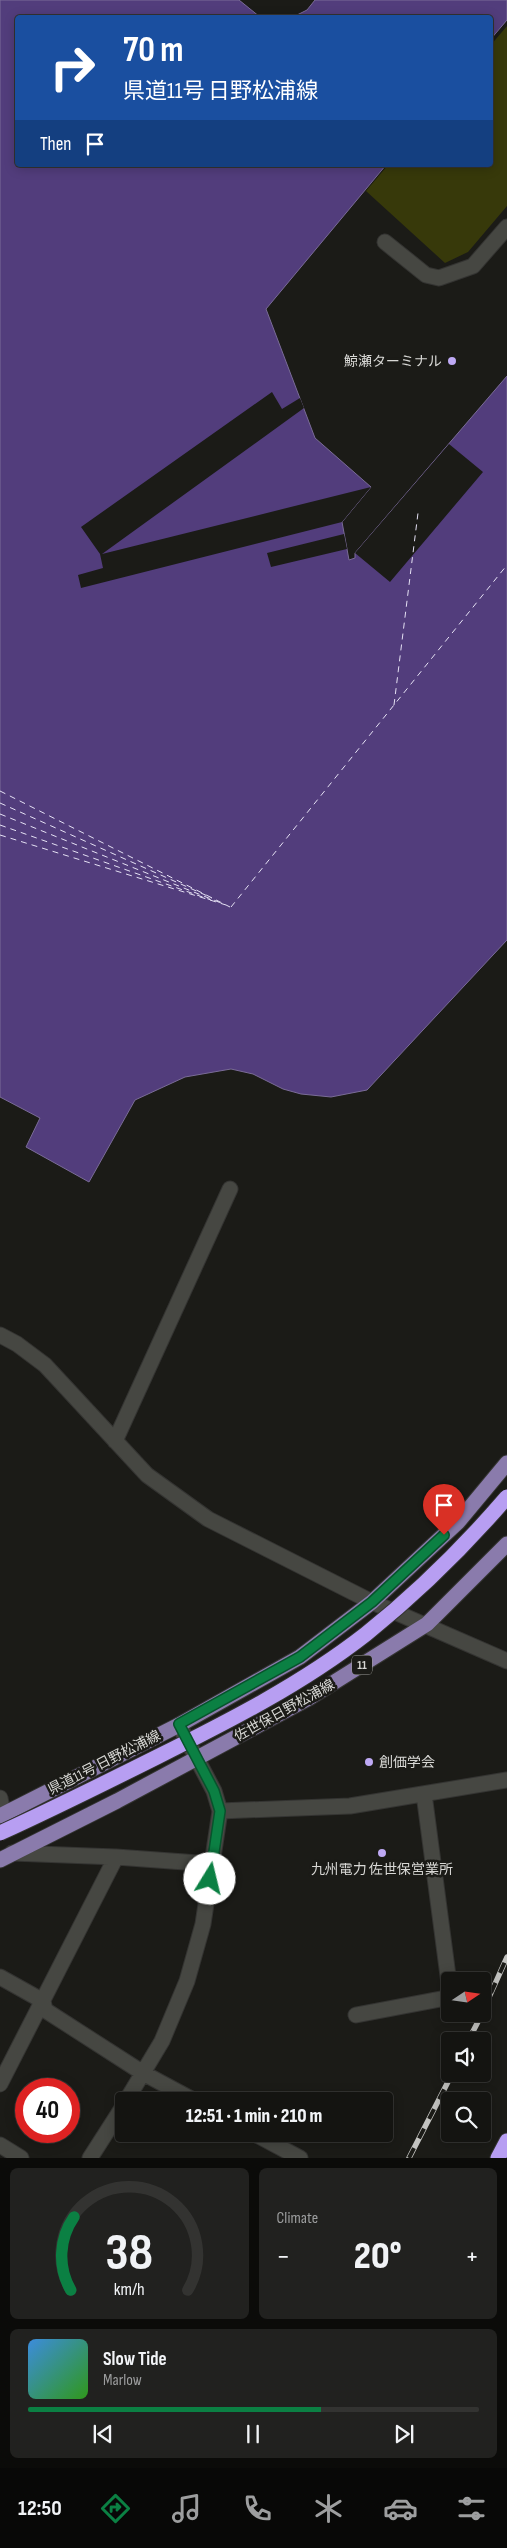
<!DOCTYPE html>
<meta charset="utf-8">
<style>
:root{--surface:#141411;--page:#21211f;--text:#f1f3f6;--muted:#9d9e9f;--line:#333331;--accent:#0b8043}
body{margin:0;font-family:"Sofia Sans Condensed","Noto Sans JP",sans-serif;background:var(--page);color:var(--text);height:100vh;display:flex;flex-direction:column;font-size:19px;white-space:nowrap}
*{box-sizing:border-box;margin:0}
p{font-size:16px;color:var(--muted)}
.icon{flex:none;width:28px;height:28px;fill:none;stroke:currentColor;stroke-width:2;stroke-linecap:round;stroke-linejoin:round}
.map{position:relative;height:2158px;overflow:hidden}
.panel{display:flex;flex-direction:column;gap:10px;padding:10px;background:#0b0b09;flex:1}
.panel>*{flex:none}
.banner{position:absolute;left:15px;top:15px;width:478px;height:152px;border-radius:5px;box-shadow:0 2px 12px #0003,0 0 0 1px var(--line);background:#1a4fa0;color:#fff;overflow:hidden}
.needle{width:32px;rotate:77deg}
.fabs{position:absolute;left:441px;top:1972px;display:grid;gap:10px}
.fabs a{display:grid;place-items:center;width:50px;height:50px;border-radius:5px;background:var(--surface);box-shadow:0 2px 12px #0003,0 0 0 1px var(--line);font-size:25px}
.speed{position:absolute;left:15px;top:2078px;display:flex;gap:10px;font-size:25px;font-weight:700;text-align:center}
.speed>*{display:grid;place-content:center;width:65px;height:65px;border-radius:50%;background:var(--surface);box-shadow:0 2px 12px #0003,0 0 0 1px var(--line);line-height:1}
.speed .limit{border:8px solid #d22;background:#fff;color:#111}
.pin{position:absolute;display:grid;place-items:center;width:42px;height:42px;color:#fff;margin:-51px -21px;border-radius:50% 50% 50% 0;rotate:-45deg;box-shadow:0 0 5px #0007}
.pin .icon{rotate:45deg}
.me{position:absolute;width:55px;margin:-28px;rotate:9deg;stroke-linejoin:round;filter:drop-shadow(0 0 4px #0008)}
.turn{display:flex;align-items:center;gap:18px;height:105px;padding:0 25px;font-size:22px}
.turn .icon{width:65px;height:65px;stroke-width:2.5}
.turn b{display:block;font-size:35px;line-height:42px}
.then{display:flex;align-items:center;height:48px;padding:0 25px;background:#0003;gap:10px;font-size:19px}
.big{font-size:38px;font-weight:800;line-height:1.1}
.panel .widget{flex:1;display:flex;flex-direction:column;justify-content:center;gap:8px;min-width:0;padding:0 18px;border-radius:8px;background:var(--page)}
.panel .dial{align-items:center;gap:0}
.dial svg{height:130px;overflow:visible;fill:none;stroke:var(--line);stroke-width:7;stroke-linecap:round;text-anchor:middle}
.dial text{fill:var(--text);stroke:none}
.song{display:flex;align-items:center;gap:15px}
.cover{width:60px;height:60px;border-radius:8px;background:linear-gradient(135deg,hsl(210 70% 55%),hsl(110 70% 35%))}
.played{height:5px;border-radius:2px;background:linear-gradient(90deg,var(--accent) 65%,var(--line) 65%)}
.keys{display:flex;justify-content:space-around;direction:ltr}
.heat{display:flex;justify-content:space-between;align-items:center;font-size:28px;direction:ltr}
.panel .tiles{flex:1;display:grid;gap:10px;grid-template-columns:1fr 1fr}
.widget:last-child{grid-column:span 2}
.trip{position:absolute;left:115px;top:2092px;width:278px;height:50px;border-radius:5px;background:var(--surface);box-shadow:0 2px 12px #0003,0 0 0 1px var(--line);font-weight:800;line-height:50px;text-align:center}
.tabs{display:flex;height:80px;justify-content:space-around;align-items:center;background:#080807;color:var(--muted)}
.tabs .icon{width:35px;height:35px}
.tabs .selected{color:var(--accent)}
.tabs b{font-size:22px;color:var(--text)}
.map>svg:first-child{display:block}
</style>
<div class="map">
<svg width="507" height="2158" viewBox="0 0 507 2158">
<rect width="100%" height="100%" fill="#1b1b17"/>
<path fill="#37390a" d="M507,26v180l-39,46 -23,11 -79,-72 22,-26h102v-119z"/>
<path fill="#523d7c" stroke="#7a6c97" d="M0,0h239l21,17 -242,1v147h368l-120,144 49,129 56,49 -29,35 7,38 6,-2v-5l152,-177v564l-140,150 -36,7 -30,-3 -18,-5 -30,-15 -22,-5 -46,8 -50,23 -46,82 -63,-35 14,-29 -40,-21z
M315,0h192v20l-17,20v-22l-197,-1 14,-7z"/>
<path fill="#1b1b17" d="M272,392l10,17 18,-11 4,10 -202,146 269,-67 -29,35 -261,66 -3,-13 25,-7 -3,-14 -19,-27z
M449,444l34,28 -93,110 -35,-29z
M344,534l3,15 -76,18 -4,-14z"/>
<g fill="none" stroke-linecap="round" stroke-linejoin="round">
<path stroke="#e5e1f4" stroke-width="1" stroke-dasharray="6 5" stroke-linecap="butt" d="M394,705l24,-192
M0,791l230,116
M0,803l212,95
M0,814l221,89
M0,825l211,75
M0,835l226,70
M231,907l276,-342"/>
<g stroke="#343432" stroke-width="17">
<path id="minor" d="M385,242l41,33 13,3 34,-12 34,-39
M0,1335l17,9 28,21 102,110 61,44 164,83 135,59
M115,1441l115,-252
M424,1794l26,197
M0,1798l3,16
M220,1811l130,-5 157,-26
M12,1853l104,4 96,7
M0,1977l43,24 2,9 98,63 52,28
M356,2015l90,-17 4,-6
M0,2084l116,-227
M126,2101l36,-60 25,-60 16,-57 9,-60 8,-53 -6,-20 -35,-66
M255,2134l45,24
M0,2145l21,13
M90,2158l34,-53"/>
</g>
<g stroke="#343432" stroke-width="17">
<path id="major" d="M0,1816l179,-91 121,-68 72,-55 86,-80 49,-59
M0,1860l117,-59 192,-103 118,-74 80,-80"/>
</g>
<g stroke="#343432" stroke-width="17">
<path id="highway" d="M498,2158l9,-17"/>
</g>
<use href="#minor" stroke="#464742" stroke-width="15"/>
<use href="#major" stroke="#8a7bac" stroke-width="15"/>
<use href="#highway" stroke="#b79ef2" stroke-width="15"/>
<g stroke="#c3c3c0" stroke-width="5.5">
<path id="rail" d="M482,2013l25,-56
M468,2041l14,-27
M409,2158l43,-84"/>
</g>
<use href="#rail" stroke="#1b1b17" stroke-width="4" stroke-dasharray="11" stroke-linecap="butt"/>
<g stroke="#343432" stroke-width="17" stroke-linecap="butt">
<path id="highway-bridge" d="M0,1833c53,-24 105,-50 157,-76 72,-36 145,-73 209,-123 51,-41 98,-87 141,-137"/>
</g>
<use href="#highway-bridge" stroke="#b79ef2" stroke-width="15"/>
</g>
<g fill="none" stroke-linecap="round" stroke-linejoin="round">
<g stroke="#07532c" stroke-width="12">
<path id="route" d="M210,1879l10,-68 -6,-20 -35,-67 121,-67 72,-55 72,-67"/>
</g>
<use href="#route" stroke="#0b8043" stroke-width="9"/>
</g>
<g fill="#bea9f4" stroke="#1b1b17" stroke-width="2">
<circle cx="452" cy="361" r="5"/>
<circle cx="369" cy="1762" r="5"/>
<circle cx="382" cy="1853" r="5"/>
</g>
<g text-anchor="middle" stroke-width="5" stroke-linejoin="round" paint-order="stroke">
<rect fill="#1b1b17" stroke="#9f9f9c" stroke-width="1" x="352" y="1655.5" width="20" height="19" rx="4"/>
<g font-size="12" font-weight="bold" fill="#d8d8d5">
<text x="362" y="1669">11</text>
</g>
<g font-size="14" fill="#d8d8d5" stroke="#1b1b17" text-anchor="end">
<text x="442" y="366">鯨瀬ターミナル</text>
<text x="379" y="1767" text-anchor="start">創価学会</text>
<text x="382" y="1874" text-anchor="middle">九州電力 佐世保営業所</text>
</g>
<g font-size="14" fill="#d8d8d5" stroke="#1b1b17">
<text transform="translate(284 1710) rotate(-29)" y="5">佐世保日野松浦線</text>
<text transform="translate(104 1762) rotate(-27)" y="5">県道11号 日野松浦線</text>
</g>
</g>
</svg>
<div class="fabs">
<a><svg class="needle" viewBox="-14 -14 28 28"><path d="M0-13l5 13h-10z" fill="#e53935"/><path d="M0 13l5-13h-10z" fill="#9d9e9f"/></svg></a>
<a><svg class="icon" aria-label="sound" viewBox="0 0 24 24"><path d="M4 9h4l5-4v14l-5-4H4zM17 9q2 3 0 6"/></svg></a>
<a><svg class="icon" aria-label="search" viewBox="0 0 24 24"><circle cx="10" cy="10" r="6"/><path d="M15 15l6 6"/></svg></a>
</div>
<div class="speed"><div class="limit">40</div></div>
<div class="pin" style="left:444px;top:1535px;background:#d93025"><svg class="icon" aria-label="arrive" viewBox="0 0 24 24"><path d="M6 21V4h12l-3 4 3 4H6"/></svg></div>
<svg class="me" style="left:210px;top:1879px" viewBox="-20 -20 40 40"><circle r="19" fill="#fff"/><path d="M0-13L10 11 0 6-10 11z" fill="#0b8043"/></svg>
<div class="trip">12:51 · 1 min · 210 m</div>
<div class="banner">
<div class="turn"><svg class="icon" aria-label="right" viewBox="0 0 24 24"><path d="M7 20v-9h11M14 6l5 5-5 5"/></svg><div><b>70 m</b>県道11号 日野松浦線</div></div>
<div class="then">Then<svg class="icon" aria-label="arrive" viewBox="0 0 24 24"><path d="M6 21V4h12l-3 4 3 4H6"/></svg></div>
</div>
</div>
<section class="panel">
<div class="tiles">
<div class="widget dial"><svg viewBox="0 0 100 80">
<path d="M14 69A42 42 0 1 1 86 69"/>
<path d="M14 69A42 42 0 0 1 16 24" stroke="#0b8043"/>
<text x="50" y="56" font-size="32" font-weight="700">38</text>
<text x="50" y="72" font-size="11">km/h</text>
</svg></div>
<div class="widget"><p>Climate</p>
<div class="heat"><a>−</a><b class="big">20°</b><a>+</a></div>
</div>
<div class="widget">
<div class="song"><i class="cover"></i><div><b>Slow Tide</b><p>Marlow</p></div></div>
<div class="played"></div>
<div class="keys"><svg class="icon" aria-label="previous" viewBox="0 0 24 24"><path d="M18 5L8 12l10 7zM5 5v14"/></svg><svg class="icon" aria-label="pause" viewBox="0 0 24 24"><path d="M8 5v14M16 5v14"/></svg><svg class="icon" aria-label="next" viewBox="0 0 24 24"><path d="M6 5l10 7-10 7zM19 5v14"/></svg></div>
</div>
</div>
</section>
<nav class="tabs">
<b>12:50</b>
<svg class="icon selected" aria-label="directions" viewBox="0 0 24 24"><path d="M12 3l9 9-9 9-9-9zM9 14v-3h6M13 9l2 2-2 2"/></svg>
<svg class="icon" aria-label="music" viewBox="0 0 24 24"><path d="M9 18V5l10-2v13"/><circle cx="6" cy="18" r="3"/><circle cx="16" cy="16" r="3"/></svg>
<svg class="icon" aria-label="phone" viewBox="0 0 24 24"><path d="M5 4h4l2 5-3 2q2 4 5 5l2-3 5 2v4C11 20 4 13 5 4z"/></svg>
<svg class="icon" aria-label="climate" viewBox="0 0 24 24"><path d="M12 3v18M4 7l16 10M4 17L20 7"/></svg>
<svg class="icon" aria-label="car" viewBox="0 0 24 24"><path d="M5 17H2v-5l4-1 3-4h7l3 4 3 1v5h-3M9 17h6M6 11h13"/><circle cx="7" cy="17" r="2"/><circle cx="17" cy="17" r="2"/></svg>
<svg class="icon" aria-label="filters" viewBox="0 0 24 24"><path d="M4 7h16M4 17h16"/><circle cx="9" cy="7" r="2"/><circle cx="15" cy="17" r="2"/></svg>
</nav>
